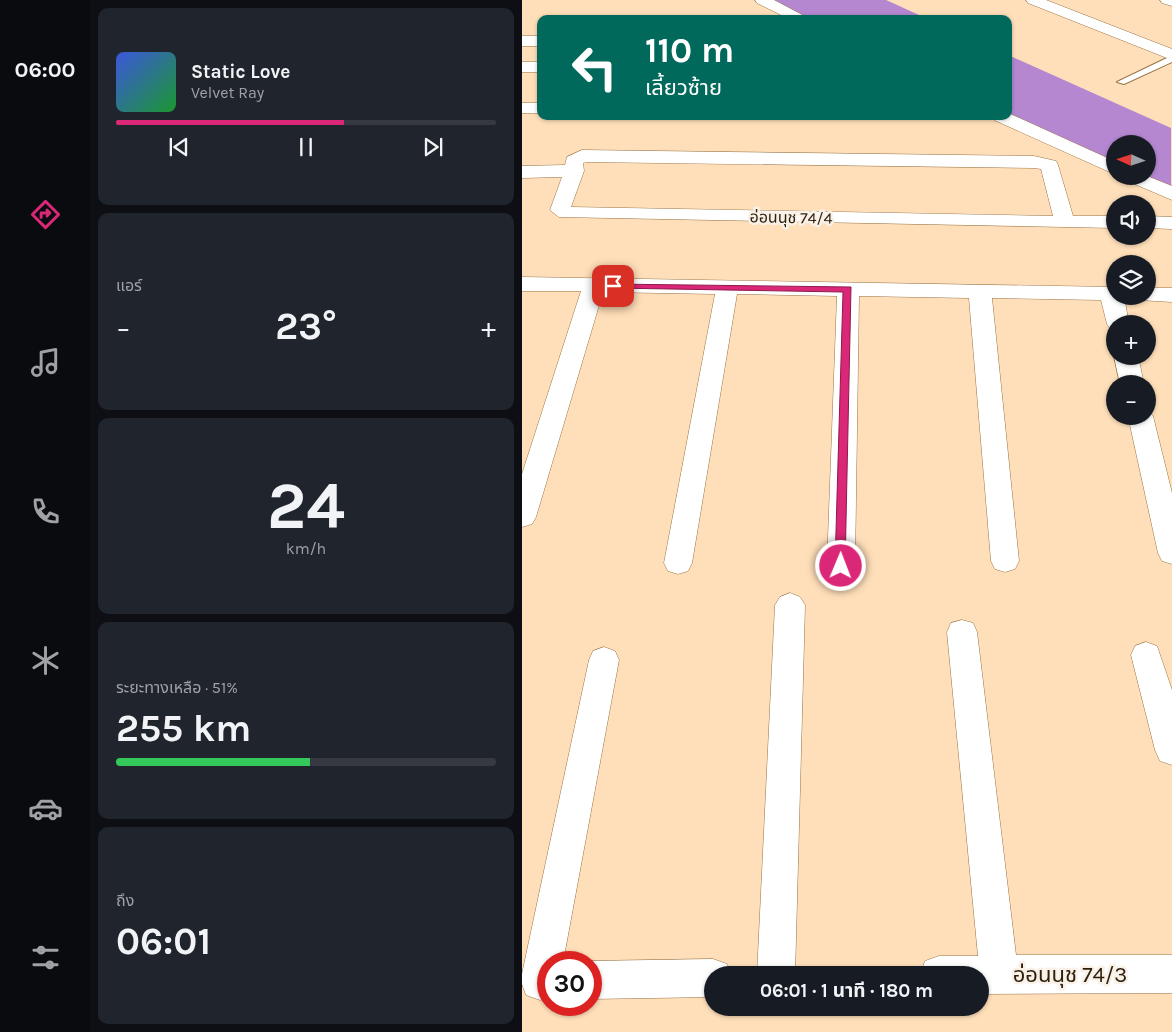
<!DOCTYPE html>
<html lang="th">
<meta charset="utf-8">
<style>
:root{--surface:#171b24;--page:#20242c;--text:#f1f3f6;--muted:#9ea1a6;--line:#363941;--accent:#db2777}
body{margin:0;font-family:Karla,"Noto Sans Thai",sans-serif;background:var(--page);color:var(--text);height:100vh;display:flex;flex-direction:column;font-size:19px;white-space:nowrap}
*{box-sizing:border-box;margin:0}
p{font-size:16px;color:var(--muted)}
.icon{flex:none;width:28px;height:28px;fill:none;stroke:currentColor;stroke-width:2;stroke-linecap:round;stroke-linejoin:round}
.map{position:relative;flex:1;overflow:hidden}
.drawer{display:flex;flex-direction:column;gap:8px;padding:8px;background:#0d0f14;width:432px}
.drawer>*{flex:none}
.top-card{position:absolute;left:15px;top:15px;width:475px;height:105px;border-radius:10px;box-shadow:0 1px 4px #0004;background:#00695c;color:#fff;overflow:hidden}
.needle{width:32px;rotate:273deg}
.fabs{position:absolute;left:584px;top:135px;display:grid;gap:10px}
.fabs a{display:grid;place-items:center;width:50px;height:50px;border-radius:50%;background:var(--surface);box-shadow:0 1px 4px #0004;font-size:25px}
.speed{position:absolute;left:15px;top:951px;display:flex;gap:10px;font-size:25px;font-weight:700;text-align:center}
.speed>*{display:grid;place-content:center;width:65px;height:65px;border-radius:50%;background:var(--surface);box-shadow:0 1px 4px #0004;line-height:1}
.speed .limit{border:8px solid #d22;background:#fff;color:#111}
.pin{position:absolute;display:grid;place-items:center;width:42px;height:42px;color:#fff;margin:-21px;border-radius:10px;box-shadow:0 2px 8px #0006}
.me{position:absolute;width:55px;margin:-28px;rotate:1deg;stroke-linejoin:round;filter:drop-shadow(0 0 4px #0008)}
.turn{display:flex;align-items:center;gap:18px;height:105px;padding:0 25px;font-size:22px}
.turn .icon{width:65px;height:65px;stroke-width:2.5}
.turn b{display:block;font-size:35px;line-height:42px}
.big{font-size:38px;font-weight:700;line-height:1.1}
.drawer .widget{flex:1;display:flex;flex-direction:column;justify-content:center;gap:8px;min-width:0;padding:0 18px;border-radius:10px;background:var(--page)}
.drawer .dial{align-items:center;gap:0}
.dial b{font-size:65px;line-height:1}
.song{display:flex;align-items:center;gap:15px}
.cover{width:60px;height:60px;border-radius:8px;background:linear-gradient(135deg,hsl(230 70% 55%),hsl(130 70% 35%))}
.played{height:5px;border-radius:2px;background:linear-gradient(90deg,var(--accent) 60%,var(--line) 60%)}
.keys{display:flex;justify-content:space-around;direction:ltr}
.heat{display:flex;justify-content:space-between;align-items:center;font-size:28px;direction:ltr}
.charge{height:8px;border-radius:4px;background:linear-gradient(90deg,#34c759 51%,var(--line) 0)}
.trip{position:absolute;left:182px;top:966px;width:285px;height:50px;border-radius:25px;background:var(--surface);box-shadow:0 1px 4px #0004;font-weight:700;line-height:50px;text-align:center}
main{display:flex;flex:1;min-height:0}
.dock{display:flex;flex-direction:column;width:90px;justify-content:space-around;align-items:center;background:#090b0e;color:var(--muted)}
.dock .icon{width:35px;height:35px}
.dock .on{color:var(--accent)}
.dock b{font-size:22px;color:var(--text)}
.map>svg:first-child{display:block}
</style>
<main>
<nav class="dock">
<b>06:00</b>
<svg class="icon on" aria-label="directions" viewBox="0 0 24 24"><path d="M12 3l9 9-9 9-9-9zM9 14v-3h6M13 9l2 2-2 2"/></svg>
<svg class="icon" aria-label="music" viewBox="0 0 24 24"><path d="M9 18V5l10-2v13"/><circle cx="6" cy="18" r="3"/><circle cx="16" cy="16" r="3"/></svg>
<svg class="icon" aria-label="phone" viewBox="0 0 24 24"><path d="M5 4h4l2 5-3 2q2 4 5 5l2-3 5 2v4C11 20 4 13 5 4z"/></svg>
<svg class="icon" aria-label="climate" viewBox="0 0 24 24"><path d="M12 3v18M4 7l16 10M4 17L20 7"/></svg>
<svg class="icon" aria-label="car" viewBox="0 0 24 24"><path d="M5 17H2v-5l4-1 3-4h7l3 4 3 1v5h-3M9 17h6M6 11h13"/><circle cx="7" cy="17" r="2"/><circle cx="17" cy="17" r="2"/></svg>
<svg class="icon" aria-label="filters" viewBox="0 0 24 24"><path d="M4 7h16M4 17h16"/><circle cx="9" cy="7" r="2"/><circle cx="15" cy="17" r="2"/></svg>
</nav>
<section class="drawer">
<div class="widget">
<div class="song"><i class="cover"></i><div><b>Static Love</b><p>Velvet Ray</p></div></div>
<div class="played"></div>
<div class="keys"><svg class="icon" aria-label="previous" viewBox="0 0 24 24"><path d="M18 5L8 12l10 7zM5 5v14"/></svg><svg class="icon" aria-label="pause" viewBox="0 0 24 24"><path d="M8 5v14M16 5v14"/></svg><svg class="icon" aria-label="next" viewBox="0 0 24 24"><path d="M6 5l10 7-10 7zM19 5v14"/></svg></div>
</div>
<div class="widget"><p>แอร์</p>
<div class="heat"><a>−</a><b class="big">23°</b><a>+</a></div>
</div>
<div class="widget dial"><b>24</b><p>km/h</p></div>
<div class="widget"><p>ระยะทางเหลือ · 51%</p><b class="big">255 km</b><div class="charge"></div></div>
<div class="widget"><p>ถึง</p><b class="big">06:01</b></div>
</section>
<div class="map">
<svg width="650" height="1032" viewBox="0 0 650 1032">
<rect width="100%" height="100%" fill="#ffdfb9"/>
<path fill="#b587d1" d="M248,0h116l42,19h-119z
M486,55l163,73v64l-24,-16v-32h-33v22l-106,-51z"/>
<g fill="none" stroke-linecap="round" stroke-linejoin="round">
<g stroke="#977446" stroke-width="2">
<path id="service" d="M647,57h3v5l-48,22 -7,-2z"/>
</g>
<g stroke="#977446" stroke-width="1">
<path id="minor" d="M233,0h19l36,19h-21l-32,-16z
M504,0h20l126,49v11l-144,-57z
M638,0h12v6l-10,-3z
M0,36h19v10h-19z
M0,62h19v10h-19z
M0,103h19v10h-19z
M486,113l106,48v13l-120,-54 -3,-4h17z
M60,150l452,6 22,5 2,4 15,51h41v12l-555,-11 -9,-7 12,-33 -40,1v-12l43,-1 2,-8zM64,162l448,6 7,1 12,47 -482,-9 13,-36 -1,-8z
M601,176h24l25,10v14l-47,-20z
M625,216l25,1v12l-25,-1z
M0,277l592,10v9h10l5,28h-15v6l-4,-1 -3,-5 -6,-24 -109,-2 27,263 -4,8 -10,3 -10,-3 -4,-8 -22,-263 -110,-2 -4,269 -4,8 -10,3 -10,-3 -4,-8 10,-269 -100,-2 -45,269 -4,8 -10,3 -10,-3 -4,-8 51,-269 -112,-2 -67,225 -4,7 -10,3v-53l59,-183h-59z
M625,288h25v14l-33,-2 -2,-4h10z
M592,356h24l6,28h-24z
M625,409l6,7 19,77v71l-10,-3 -4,-8 -30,-137h19z
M268,593l10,4 5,8 -10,370h-38l18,-370 5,-8z
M440,620l11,3 4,9 39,323h156v38l-191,1v-19h-61l5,-14 14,-5h39l-31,-324 4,-9z
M624,642l11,4 15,44v75l-12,-4 -5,-11 -24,-95 4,-9z
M82,647l11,4 4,9 -56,302h-15v35l-8,3 -14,-5 -4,-11v-10l67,-314 4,-9z
M191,959l14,5 4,11h-18v22l-122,2v-37h-5l5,-1z"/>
</g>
<use href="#service" fill="#fff" fill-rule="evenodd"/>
<use href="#minor" fill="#fff" fill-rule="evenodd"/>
</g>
<path fill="#db2777" stroke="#8e194d" d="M88,284l241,3 -6,282h-8l-2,-3 8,-274 -230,-4 -4,-2z"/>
<g text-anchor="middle" stroke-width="5" stroke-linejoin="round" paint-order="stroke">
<g font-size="16" fill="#2d1f0c" stroke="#f9f1e7">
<text transform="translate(269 217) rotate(1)" y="6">อ่อนนุช 74/4</text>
</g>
<g font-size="22" fill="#2d1f0c" stroke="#f9f1e7">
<text x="548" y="982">อ่อนนุช 74/3</text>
</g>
</g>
</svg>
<div class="fabs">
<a><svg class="needle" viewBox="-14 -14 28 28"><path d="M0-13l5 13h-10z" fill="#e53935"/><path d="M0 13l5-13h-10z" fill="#9ea1a6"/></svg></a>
<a><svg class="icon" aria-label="sound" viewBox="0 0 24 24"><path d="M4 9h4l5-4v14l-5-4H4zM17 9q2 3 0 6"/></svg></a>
<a><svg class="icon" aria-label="layers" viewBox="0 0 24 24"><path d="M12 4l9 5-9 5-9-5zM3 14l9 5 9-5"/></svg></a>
<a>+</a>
<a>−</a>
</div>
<div class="speed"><div class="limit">30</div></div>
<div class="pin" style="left:91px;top:286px;background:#d93025"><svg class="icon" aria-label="arrive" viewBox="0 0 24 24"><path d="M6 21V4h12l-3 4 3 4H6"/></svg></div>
<svg class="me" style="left:319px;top:566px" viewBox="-20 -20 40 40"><circle r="17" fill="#db2777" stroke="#fff" stroke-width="3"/><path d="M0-11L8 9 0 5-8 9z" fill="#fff"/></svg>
<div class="trip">06:01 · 1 นาที · 180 m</div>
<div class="top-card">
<div class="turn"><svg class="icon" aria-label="left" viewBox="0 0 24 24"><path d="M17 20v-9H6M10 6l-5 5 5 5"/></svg><div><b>110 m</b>เลี้ยวซ้าย</div></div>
</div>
</div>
</main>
